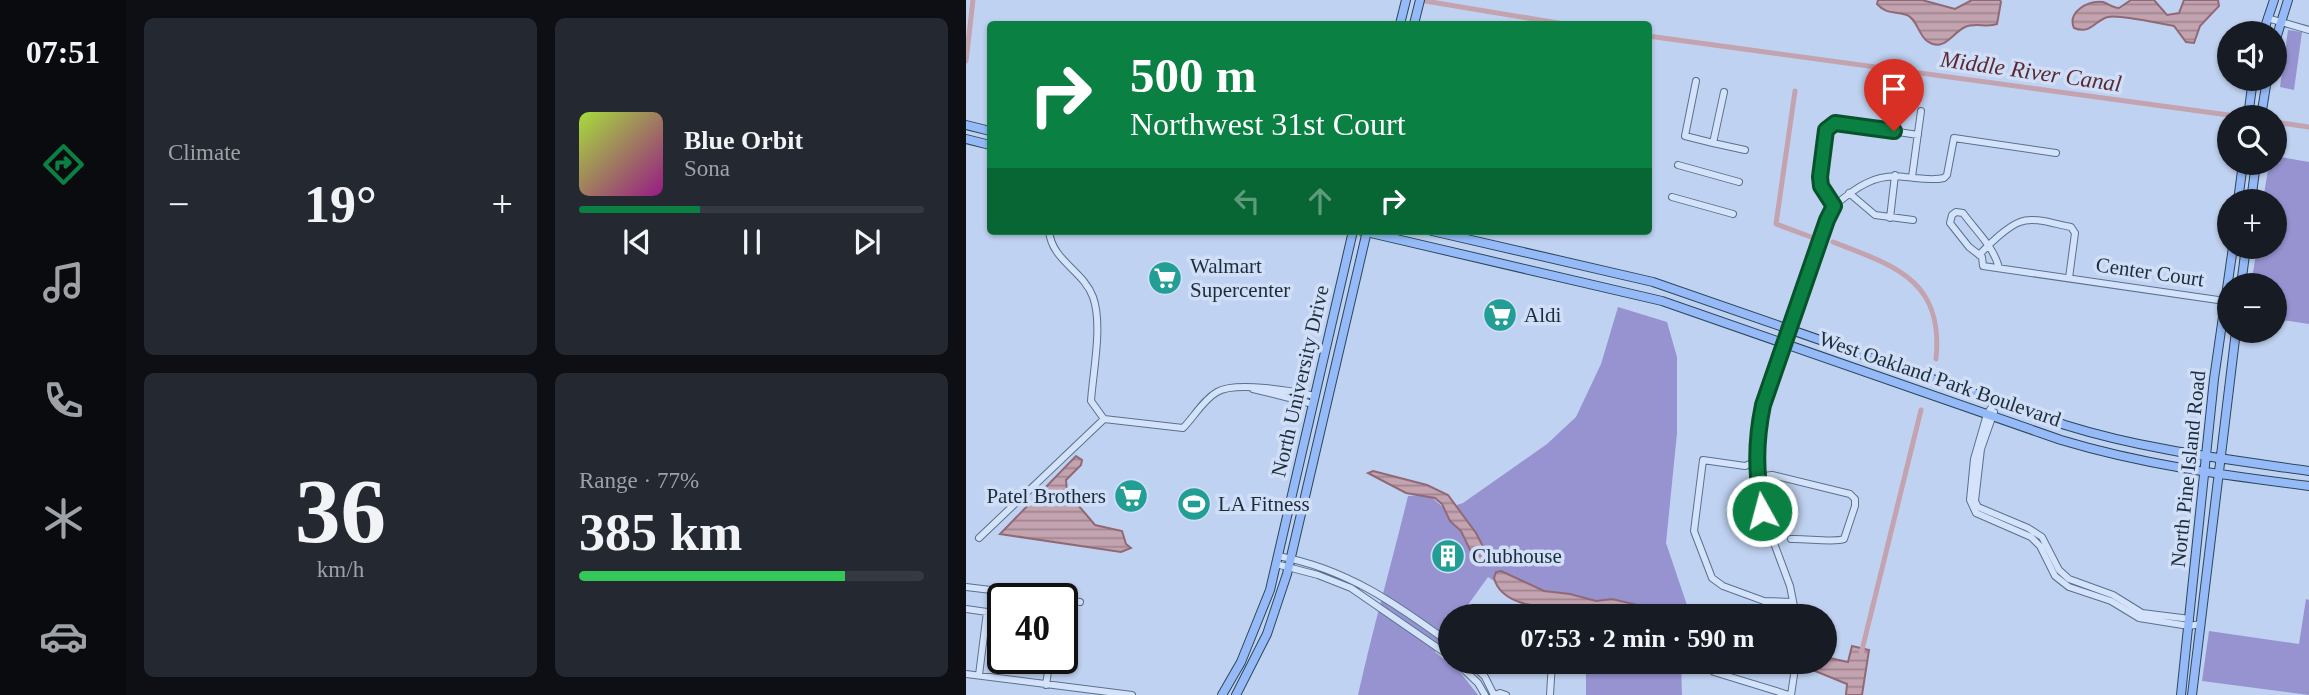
<!DOCTYPE html>
<meta charset="utf-8">
<style>
:root{--surface:#171b24;--page:#242831;--text:#f1f3f6;--muted:#9ea1a6;--line:#363941;--accent:#0b8043}
body{margin:0;font-family:Georgia,serif;background:var(--page);color:var(--text);height:100vh;display:flex;flex-direction:column;font-size:26px;white-space:nowrap}
*{box-sizing:border-box;margin:0}
p{font-size:23px;color:var(--muted)}
.icon{flex:none;width:38px;height:38px;fill:none;stroke:currentColor;stroke-width:2;stroke-linecap:round;stroke-linejoin:round}
.map{position:relative;flex:1;overflow:hidden}
.details{display:flex;flex-direction:column;gap:18px;padding:18px;background:#0d0f14;width:840px}
.details>*{flex:none}
.hud{position:absolute;left:21px;top:21px;width:665px;height:214px;border-radius:7px;box-shadow:0 2px 5px #0004;background:#0b8043;color:#fff;overflow:hidden}
.tools{position:absolute;left:1251px;top:21px;display:grid;gap:14px}
.tools a{display:grid;place-items:center;width:70px;height:70px;border-radius:50%;background:var(--surface);box-shadow:0 2px 5px #0004;font-size:35px}
.speed{position:absolute;left:21px;top:583px;display:flex;gap:14px;font-size:35px;font-weight:700;text-align:center}
.speed>*{display:grid;place-content:center;width:91px;height:91px;border-radius:50%;background:var(--surface);box-shadow:0 2px 5px #0004;line-height:1}
.speed .limit{border:4px solid #111;border-radius:10px;background:#fff;color:#111}
.pin{position:absolute;display:grid;place-items:center;width:60px;height:60px;color:#fff;margin:-72px -30px;border-radius:50% 50% 50% 0;rotate:-45deg;box-shadow:0 0 7px #0007}
.pin .icon{rotate:45deg}
.me{position:absolute;width:77px;margin:-38px;rotate:353deg;stroke-linejoin:round;filter:drop-shadow(0 0 5px #0008)}
.turn{display:flex;align-items:center;gap:24px;height:147px;padding:0 28px;font-size:32px}
.turn .icon{width:91px;height:91px;stroke-width:2.5}
.turn b{display:block;font-size:49px;line-height:60px}
.lanes{display:flex;align-items:center;height:66px;padding:0 28px;background:#0003;justify-content:center;gap:35px;direction:ltr}
.lanes .off{opacity:.35}
.big{font-size:52px;font-weight:700;line-height:1.1}
.details .card{flex:1;display:flex;flex-direction:column;justify-content:center;gap:10px;min-width:0;padding:0 24px;border-radius:10px;background:var(--page)}
.details .dial{align-items:center;gap:0}
.dial b{font-size:91px;line-height:1}
.song{display:flex;align-items:center;gap:21px}
.cover{width:84px;height:84px;border-radius:10px;background:linear-gradient(135deg,hsl(80 70% 55%),hsl(310 70% 35%))}
.played{height:7px;border-radius:4px;background:linear-gradient(90deg,var(--accent) 35%,var(--line) 35%)}
.keys{display:flex;justify-content:space-around;direction:ltr}
.heat{display:flex;justify-content:space-between;align-items:center;font-size:38px;direction:ltr}
.charge{height:10px;border-radius:5px;background:linear-gradient(90deg,#34c759 77%,var(--line) 0)}
.details .tiles{flex:1;display:grid;gap:18px;grid-template-columns:repeat(2,1fr)}
.trip{position:absolute;left:472px;top:604px;width:399px;height:70px;border-radius:35px;background:var(--surface);box-shadow:0 2px 5px #0004;font-weight:700;line-height:70px;text-align:center}
main{display:flex;flex:1;min-height:0}
.dock{display:flex;flex-direction:column;width:126px;justify-content:space-around;align-items:center;background:#090b0e;color:var(--muted)}
.dock .icon{width:49px;height:49px}
.dock .selected{color:var(--accent)}
.dock b{font-size:32px;color:var(--text)}
.map>svg:first-child{display:block}
</style>
<main>
<nav class="dock">
<b>07:51</b>
<svg class="icon selected" aria-label="directions" viewBox="0 0 24 24"><path d="M12 3l9 9-9 9-9-9zM9 14v-3h6M13 9l2 2-2 2"/></svg>
<svg class="icon" aria-label="music" viewBox="0 0 24 24"><path d="M9 18V5l10-2v13"/><circle cx="6" cy="18" r="3"/><circle cx="16" cy="16" r="3"/></svg>
<svg class="icon" aria-label="phone" viewBox="0 0 24 24"><path d="M5 4h4l2 5-3 2q2 4 5 5l2-3 5 2v4C11 20 4 13 5 4z"/></svg>
<svg class="icon" aria-label="climate" viewBox="0 0 24 24"><path d="M12 3v18M4 7l16 10M4 17L20 7"/></svg>
<svg class="icon" aria-label="car" viewBox="0 0 24 24"><path d="M5 17H2v-5l4-1 3-4h7l3 4 3 1v5h-3M9 17h6M6 11h13"/><circle cx="7" cy="17" r="2"/><circle cx="17" cy="17" r="2"/></svg>
</nav>
<section class="details">
<div class="tiles">
<div class="card"><p>Climate</p>
<div class="heat"><a>−</a><b class="big">19°</b><a>+</a></div>
</div>
<div class="card">
<div class="song"><i class="cover"></i><div><b>Blue Orbit</b><p>Sona</p></div></div>
<div class="played"></div>
<div class="keys"><svg class="icon" aria-label="previous" viewBox="0 0 24 24"><path d="M18 5L8 12l10 7zM5 5v14"/></svg><svg class="icon" aria-label="pause" viewBox="0 0 24 24"><path d="M8 5v14M16 5v14"/></svg><svg class="icon" aria-label="next" viewBox="0 0 24 24"><path d="M6 5l10 7-10 7zM19 5v14"/></svg></div>
</div>
<div class="card dial"><b>36</b><p>km/h</p></div>
<div class="card"><p>Range · 77%</p><b class="big">385 km</b><div class="charge"></div></div>
</div>
</section>
<div class="map">
<svg width="1343" height="695" viewBox="0 0 1343 695">
<defs>
<pattern id="water-rules" width="6" height="5" patternUnits="userSpaceOnUse" patternTransform="scale(1.75)"><rect width="6" height="5" fill="#c3a3af"/><path d="M0 2.5h6" fill="none" stroke="#9e858f"/></pattern>
</defs>
<rect width="100%" height="100%" fill="#c0d2f1"/>
<path fill="#9693d0" d="M1322,30l14,2 -8,58 -14,-3z
M1309,156l34,6v162l-34,-5v-34h-24l6,-38h18v-46h-12l6,-38h6z
M652,307l49,15 10,35v76l-11,110 22,65 -1,8h-106l-48,-10 -45,-29 -28,39h-9v13l-16,23 25,20 18,23h-120c15,-67 34,-133 50,-199l21,-1 16,14 18,-6 84,-59 29,-27 25,-53z
M1340,599l3,1v95l-107,-14 7,-50 90,13z
M620,662h95l1,33h-96z"/>
<path fill="url(#water-rules)" stroke="#916976" stroke-width="2" d="M912,0h44l33,9 17,-9h28l1,2 -4,22c-10,4 -22,-2 -32,3 -13,6 -21,26 -38,14 -9,-7 -10,-22 -20,-26 -12,-4 -20,0 -30,-11z
M1165,0h23l13,15 12,-2 5,-13h34l1,6 -19,20 -6,17 -8,-1 -12,-16c-13,-2 -55,-12 -66,-9 -13,3 -17,18 -34,11 -7,-16 14,-28 29,-26 6,2 9,6 16,6z
M110,456l6,4 -1,5 -15,15 1,12 28,33 27,6 4,13 5,4 -10,4 -121,-18z
M407,471l54,14 21,10 28,38 13,25 -8,4 -6,-2 -14,-29 -11,-10 -8,-17 -7,-6 -29,-5 -38,-20z
M535,571l43,20 26,3 26,7 16,-2 59,14 10,-1 24,4h-97l-9,-6c-15,7 -23,0 -38,-1 -22,-2 -60,-4 -67,-31l2,-6z
M886,646l17,4 -7,45h-16l1,-11 -37,-15 -4,-7h19v-5l23,5z"/>
<g fill="none" stroke-linecap="round" stroke-linejoin="round">
<path stroke="#c3a3af" stroke-width="5" d="M453,0l145,24
M682,36l595,81
M0,61l7,-61
M829,91l-19,133 35,13
M1309,122l34,5
M867,242c62,24 111,38 103,117
M895,654l60,-244"/>
<g stroke="#56738b" stroke-width="8">
<path id="minor" d="M1301,18l42,12
M730,81l-11,55 28,7
M758,92l-11,51 32,7
M712,165l61,17
M946,177l9,-66
M883,193l26,22 38,5
M706,197l61,17
M868,206c21,-18 41,-33 71,-29 13,1 26,4 39,1l3,-3 7,-37 102,15
M924,218l5,-43
M83,231c3,30 34,39 44,66 10,28 0,74 -2,104l13,18 79,9c11,-11 20,-28 34,-36 18,-11 77,-1 98,4
M1013,255c9,-10 29,-29 41,-33 14,-6 37,3 51,5l4,6 -6,45
M1033,268c-5,-21 -23,-37 -36,-55l-7,-1 -4,3 -2,8 19,24 13,10 1,9 242,35
M287,389l60,15
M1030,401l-9,13 -13,45 -4,41 6,13 55,24 9,9 15,30 14,11 42,14 28,17 50,8 12,-2
M1028,412l-13,37 -6,52 3,6 50,21 14,9 17,33 10,9 44,16 29,18 48,6
M789,462l-10,4 -42,-6 -9,71 18,47 11,8 41,15 29,1
M791,477l15,-2 78,19 5,5v7l-11,33c-9,4 -40,-1 -53,0
M13,538l125,-119
M312,556c69,13 117,47 173,88
M310,564l42,11 33,13 100,69
M0,587l91,11
M96,599l18,3
M0,609l21,3 -8,63
M510,610l8,6
M830,616l-6,-30 -28,-75 -7,-49 1,-17 7,-39 64,-186 7,-14 -13,-20 -1,-9 6,-47 9,-7 11,1 72,11
M490,662l22,21 7,12
M504,662l15,15 9,18
M748,672l75,23
M0,674l166,21
M80,685l4,-27
M529,695l5,-2 6,2
M584,695l2,-33
M825,695l5,-33"/>
</g>
<g stroke="#2b4759" stroke-width="10">
<path id="major" d="M434,24l6,-24
M448,24l6,-24
M1297,33l11,-33
M1309,42l13,-42
M1282,117l5,-38
M1295,117l6,-38
M0,125l24,6
M0,139l24,6
M1272,201l5,-38
M1285,201l5,-38
M396,231l300,70 399,139c83,25 162,35 248,46
M466,231l221,51 412,143c80,25 161,34 244,46
M1275,285l5,-38
M256,695l19,-33 29,-72 83,-359
M270,695l31,-61 20,-60 80,-343
M1215,695l33,-316 19,-132
M1226,695l44,-364"/>
</g>
<use href="#minor" stroke="#d4e2fb" stroke-width="6"/>
<use href="#major" stroke="#95baf7" stroke-width="8"/>
</g>
<g fill="none" stroke-linecap="round" stroke-linejoin="round">
<g stroke="#07532c" stroke-width="18">
<path id="route" d="M796,511c-6,-39 -7,-67 1,-106l64,-185 7,-14 -13,-20 -1,-9 6,-47 9,-7 59,8"/>
</g>
<use href="#route" stroke="#0b8043" stroke-width="12"/>
</g>
<defs>
<g id="supermarket-disc" transform="scale(1.75)"><circle r="9.5" fill="#229e95" stroke="#d0def8"/><path d="M-6-5.5h2.5l.6 2H6L4.5 2H-2.5L-4.4-4H-6ZM-1.5 3.2a1.3 1.3 0 1 0 .1 0ZM3 3.2a1.3 1.3 0 1 0 .1 0Z" fill="#fff"/></g>
<g id="stadium-disc" transform="scale(1.75)"><circle r="9.5" fill="#229e95" stroke="#d0def8"/><path d="M0-5a6.5 5 0 1 0 0 10a6.5 5 0 1 0 0-10ZM-3.5-1.8h7v3.6h-7Z" fill="#fff"/></g>
<g id="building-disc" transform="scale(1.75)"><circle r="9.5" fill="#229e95" stroke="#d0def8"/><path d="M-4-6H4V6H1V3H-1V6H-4ZM-2.5-4.3h1.7v1.8h-1.7ZM.8-4.3h1.7v1.8H.8ZM-2.5-1h1.7V.8h-1.7ZM.8-1h1.7V.8H.8Z" fill="#fff"/></g>
</defs>
<g fill-rule="evenodd">
<use href="#supermarket-disc" x="199" y="278"/>
<use href="#supermarket-disc" x="534" y="315"/>
<use href="#supermarket-disc" x="165" y="496"/>
<use href="#stadium-disc" x="228" y="504"/>
<use href="#building-disc" x="482" y="556"/>
</g>
<g text-anchor="middle" stroke-width="7" stroke-linejoin="round" paint-order="stroke">
<g font-size="21" fill="#1c2d3a" stroke="#d0def8" text-anchor="start">
<text x="224" y="273">Walmart<tspan x="224" dy="24">Supercenter</tspan></text>
<text x="558" y="322">Aldi</text>
<text x="140" y="503" text-anchor="end">Patel Brothers</text>
<text x="252" y="511">LA Fitness</text>
<text x="506" y="563">Clubhouse</text>
</g>
<g font-size="21" fill="#1c2d3a" stroke="#d0def8">
<text transform="translate(1184 272) rotate(8)" y="7">Center Court</text>
<text transform="translate(974 379) rotate(19)" y="7">West Oakland Park Boulevard</text>
<text transform="translate(334 381) rotate(-77)" y="7">North University Drive</text>
<text transform="translate(1222 469) rotate(-84)" y="7">North Pine Island Road</text>
</g>
<g font-size="23" font-style="italic" fill="#5b2a31" stroke="#d0def8">
<text transform="translate(1065 71) rotate(8)" y="8">Middle River Canal</text>
</g>
</g>
</svg>
<div class="tools">
<a><svg class="icon" aria-label="sound" viewBox="0 0 24 24"><path d="M4 9h4l5-4v14l-5-4H4zM17 9q2 3 0 6"/></svg></a>
<a><svg class="icon" aria-label="search" viewBox="0 0 24 24"><circle cx="10" cy="10" r="6"/><path d="M15 15l6 6"/></svg></a>
<a>+</a>
<a>−</a>
</div>
<div class="speed"><div class="limit">40</div></div>
<div class="pin" style="left:928px;top:131px;background:#d93025"><svg class="icon" aria-label="arrive" viewBox="0 0 24 24"><path d="M6 21V4h12l-3 4 3 4H6"/></svg></div>
<svg class="me" style="left:796px;top:511px" viewBox="-20 -20 40 40"><circle r="17" fill="#0b8043" stroke="#fff" stroke-width="3"/><path d="M0-11L8 9 0 5-8 9z" fill="#fff"/></svg>
<div class="trip">07:53 · 2 min · 590 m</div>
<div class="hud">
<div class="turn"><svg class="icon" aria-label="right" viewBox="0 0 24 24"><path d="M7 20v-9h11M14 6l5 5-5 5"/></svg><div><b>500 m</b>Northwest 31st Court</div></div>
<div class="lanes"><svg class="icon off" aria-label="left" viewBox="0 0 24 24"><path d="M17 20v-9H6M10 6l-5 5 5 5"/></svg><svg class="icon off" aria-label="ahead" viewBox="0 0 24 24"><path d="M12 20V5M6 11l6-6 6 6"/></svg><svg class="icon" aria-label="right" viewBox="0 0 24 24"><path d="M7 20v-9h11M14 6l5 5-5 5"/></svg></div>
</div>
</div>
</main>
